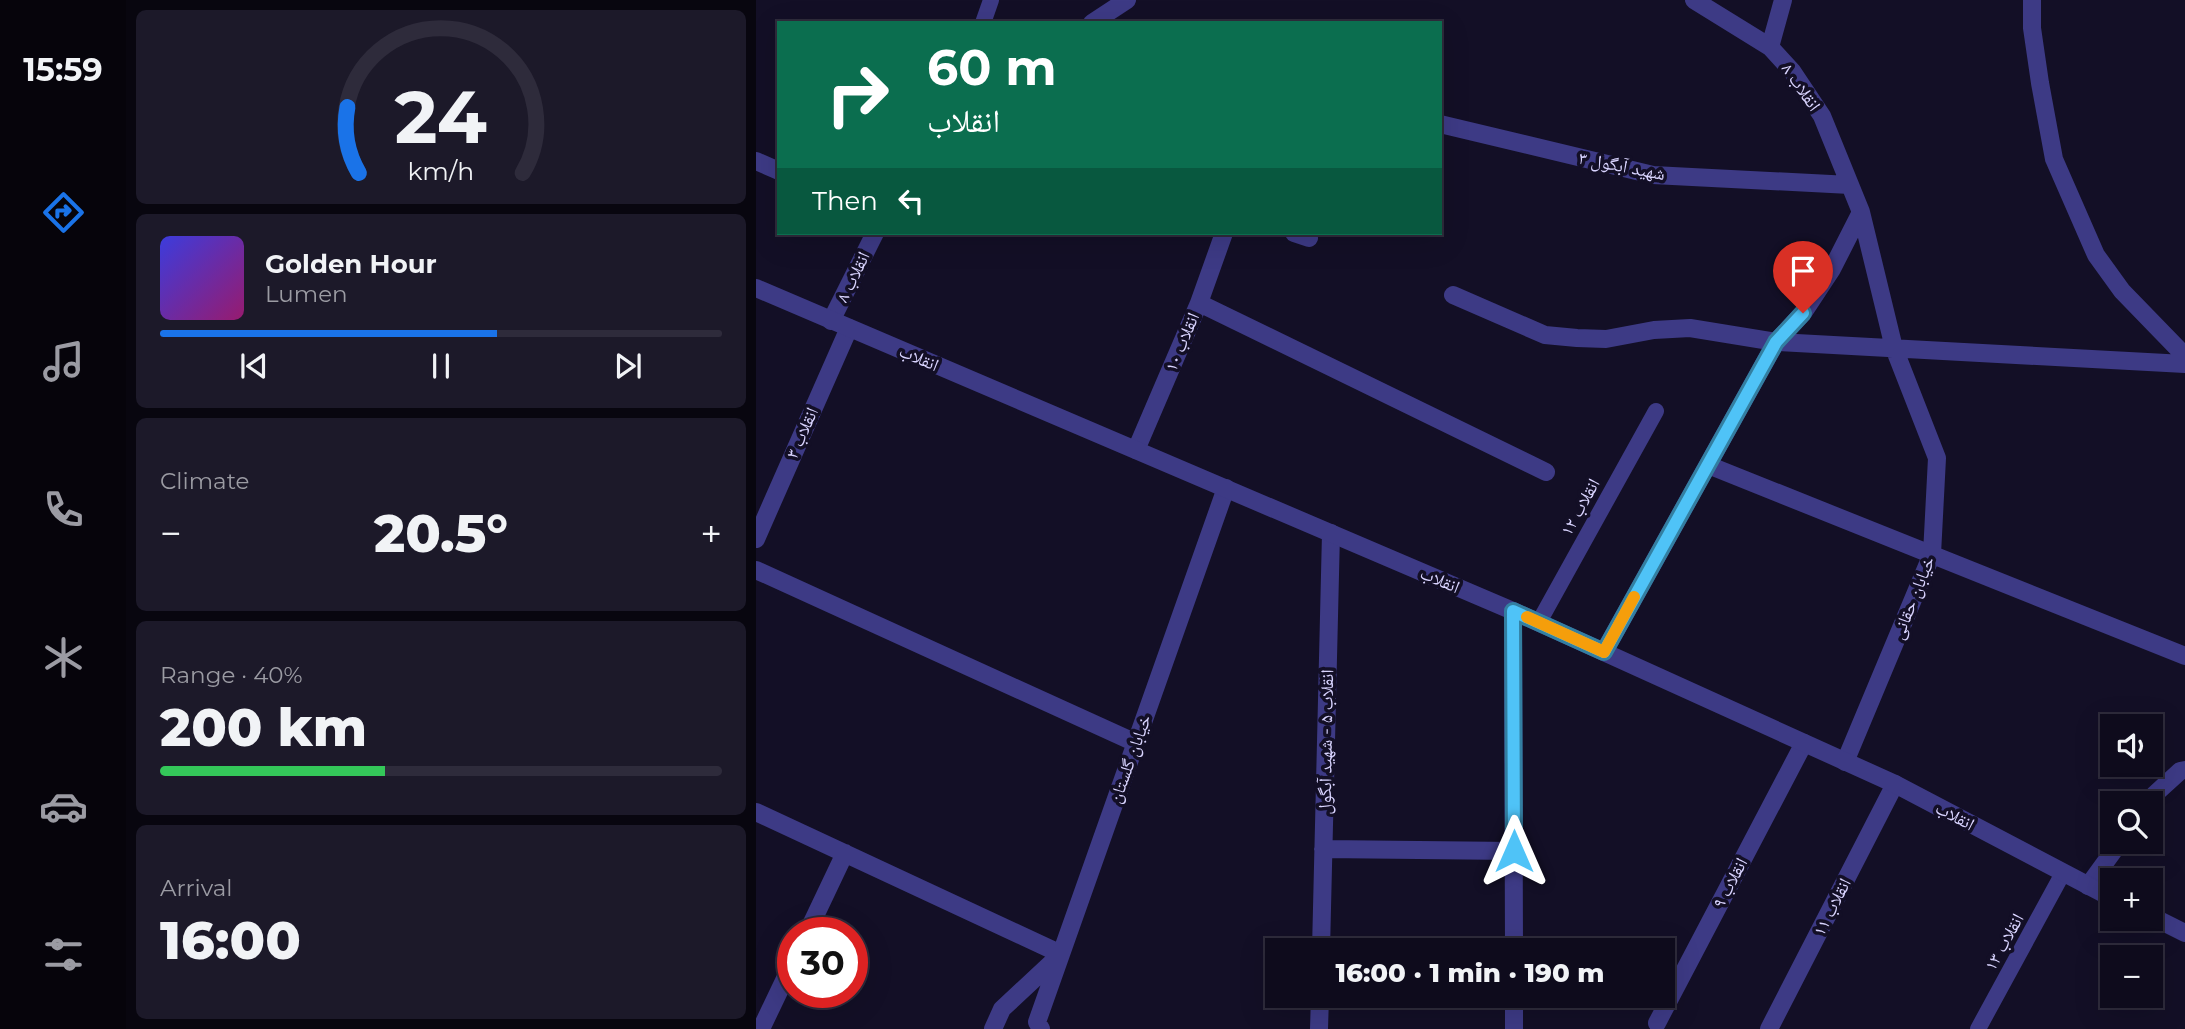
<!DOCTYPE html>
<meta charset="utf-8">
<style>
:root{--surface:#0e0b1c;--page:#1c1929;--text:#f1f3f6;--muted:#9b9ba3;--line:#2e2b3b;--accent:#1a73e8}
body{margin:0;font-family:Montserrat,"Noto Naskh Arabic",sans-serif;background:var(--page);color:var(--text);height:100vh;display:flex;flex-direction:column;font-size:26px;white-space:nowrap}
*{box-sizing:border-box;margin:0}
p{font-size:23px;color:var(--muted)}
.icon{flex:none;width:38px;height:38px;fill:none;stroke:currentColor;stroke-width:2;stroke-linecap:round;stroke-linejoin:round}
.map{position:relative;flex:1;overflow:hidden}
.side{display:flex;flex-direction:column;gap:10px;padding:10px;background:#08060f;width:630px}
.side>*{flex:none}
.top-card{position:absolute;left:21px;top:21px;width:665px;height:214px;border-radius:0px;box-shadow:0 7px 28px #0002,0 0 0 2px var(--line);background:#0b6e4f;color:#fff;overflow:hidden}
.tools{position:absolute;left:1344px;top:714px;display:grid;gap:14px}
.tools a{display:grid;place-items:center;width:63px;height:63px;border-radius:0px;background:var(--surface);box-shadow:0 7px 28px #0002,0 0 0 2px var(--line);font-size:35px}
.speed{position:absolute;left:21px;top:917px;display:flex;gap:14px;font-size:35px;font-weight:700;text-align:center}
.speed>*{display:grid;place-content:center;width:91px;height:91px;border-radius:50%;background:var(--surface);box-shadow:0 7px 28px #0002,0 0 0 2px var(--line);line-height:1}
.speed .limit{border:10px solid #d22;background:#fff;color:#111}
.pin{position:absolute;display:grid;place-items:center;width:60px;height:60px;color:#fff;margin:-72px -30px;border-radius:50% 50% 50% 0;rotate:-45deg;box-shadow:0 0 7px #0007}
.pin .icon{rotate:45deg}
.me{position:absolute;width:77px;margin:-38px;rotate:0deg;stroke-linejoin:round;filter:drop-shadow(0 0 5px #0008)}
.turn{display:flex;align-items:center;gap:24px;height:147px;padding:0 35px;font-size:32px}
.turn .icon{width:91px;height:91px;stroke-width:2.5}
.turn b{display:block;font-size:49px;line-height:60px}
.then{display:flex;align-items:center;height:66px;padding:0 35px;background:#0003;gap:14px;font-size:26px}
.big{font-size:52px;font-weight:800;line-height:1.1}
.side .widget{flex:1;display:flex;flex-direction:column;justify-content:center;gap:10px;min-width:0;padding:0 24px;border-radius:10px;background:var(--page)}
.side .dial{align-items:center;gap:0}
.dial svg{height:182px;overflow:visible;fill:none;stroke:var(--line);stroke-width:7;stroke-linecap:round;text-anchor:middle}
.dial text{fill:var(--text);stroke:none}
.song{display:flex;align-items:center;gap:21px}
.cover{width:84px;height:84px;border-radius:10px;background:linear-gradient(135deg,hsl(240 70% 55%),hsl(320 70% 35%))}
.played{height:7px;border-radius:4px;background:linear-gradient(90deg,var(--accent) 60%,var(--line) 60%)}
.keys{display:flex;justify-content:space-around;direction:ltr}
.heat{display:flex;justify-content:space-between;align-items:center;font-size:38px;direction:ltr}
.charge{height:10px;border-radius:5px;background:linear-gradient(90deg,#34c759 40%,var(--line) 0)}
.trip{position:absolute;left:509px;top:938px;width:410px;height:70px;border-radius:0px;background:var(--surface);box-shadow:0 7px 28px #0002,0 0 0 2px var(--line);font-weight:800;line-height:70px;text-align:center}
main{display:flex;flex:1;min-height:0}
.menu{display:flex;flex-direction:column;width:126px;justify-content:space-around;align-items:center;background:#06040b;color:var(--muted)}
.menu .icon{width:49px;height:49px}
.menu .on{color:var(--accent)}
.menu b{font-size:32px;color:var(--text)}
.map>svg:first-child{display:block}
</style>
<main>
<nav class="menu">
<b>15:59</b>
<svg class="icon on" aria-label="directions" viewBox="0 0 24 24"><path d="M12 3l9 9-9 9-9-9zM9 14v-3h6M13 9l2 2-2 2"/></svg>
<svg class="icon" aria-label="music" viewBox="0 0 24 24"><path d="M9 18V5l10-2v13"/><circle cx="6" cy="18" r="3"/><circle cx="16" cy="16" r="3"/></svg>
<svg class="icon" aria-label="phone" viewBox="0 0 24 24"><path d="M5 4h4l2 5-3 2q2 4 5 5l2-3 5 2v4C11 20 4 13 5 4z"/></svg>
<svg class="icon" aria-label="climate" viewBox="0 0 24 24"><path d="M12 3v18M4 7l16 10M4 17L20 7"/></svg>
<svg class="icon" aria-label="car" viewBox="0 0 24 24"><path d="M5 17H2v-5l4-1 3-4h7l3 4 3 1v5h-3M9 17h6M6 11h13"/><circle cx="7" cy="17" r="2"/><circle cx="17" cy="17" r="2"/></svg>
<svg class="icon" aria-label="filters" viewBox="0 0 24 24"><path d="M4 7h16M4 17h16"/><circle cx="9" cy="7" r="2"/><circle cx="15" cy="17" r="2"/></svg>
</nav>
<section class="side">
<div class="widget dial"><svg viewBox="0 0 100 80">
<path d="M14 69A42 42 0 1 1 86 69"/>
<path d="M14 69A42 42 0 0 1 9 40" stroke="#1a73e8"/>
<text x="50" y="56" font-size="32" font-weight="700">24</text>
<text x="50" y="72" font-size="11">km/h</text>
</svg></div>
<div class="widget">
<div class="song"><i class="cover"></i><div><b>Golden Hour</b><p>Lumen</p></div></div>
<div class="played"></div>
<div class="keys"><svg class="icon" aria-label="previous" viewBox="0 0 24 24"><path d="M18 5L8 12l10 7zM5 5v14"/></svg><svg class="icon" aria-label="pause" viewBox="0 0 24 24"><path d="M8 5v14M16 5v14"/></svg><svg class="icon" aria-label="next" viewBox="0 0 24 24"><path d="M6 5l10 7-10 7zM19 5v14"/></svg></div>
</div>
<div class="widget"><p>Climate</p>
<div class="heat"><a>−</a><b class="big">20.5°</b><a>+</a></div>
</div>
<div class="widget"><p>Range · 40%</p><b class="big">200 km</b><div class="charge"></div></div>
<div class="widget"><p>Arrival</p><b class="big">16:00</b></div>
</section>
<div class="map">
<svg width="1429" height="1029" viewBox="0 0 1429 1029">
<rect width="100%" height="100%" fill="#130f26"/>
<g fill="none" stroke-linecap="round" stroke-linejoin="round">
<path stroke="#3d3a85" stroke-width="16" d="M227,23l8,-23
M783,622l117,-211
M1222,1029l85,-156"/>
<path stroke="#3d3a85" stroke-width="18" d="M938,0l76,47 22,24 30,45 39,96 33,136 43,110 -5,96 -87,208
M1276,0v28l8,55 14,76 42,96 26,36 63,65
M336,23l35,-23
M1014,47l13,-47
M684,124l213,51 197,10
M0,161l23,10
M538,233l15,5
M697,295l92,40 32,3 29,1 48,-9 36,-2 86,14 409,22
M443,303l347,169
M75,321l44,-88
M380,450l63,-147 25,-70
M952,465l477,191
M0,539l93,-211
M0,570l380,173
M757,611l1,339
M848,652l172,-310 27,-29 29,-44 29,-57
M1392,803l7,-9 25,-23 5,-1
M0,812l305,142 -59,55 -9,20
M567,849l191,2
M1332,886l32,-44
M51,933l38,-80
M565,950l10,-417
M758,996v33
M901,1023l147,-280
M5,1029l32,-67
M285,1029l-4,-7 189,-534
M563,1029l1,-33
M1013,1029l126,-245"/>
<path stroke="#3d3a85" stroke-width="18" d="M0,288l757,323 382,173 217,114
M1395,916l34,17"/>
</g>
<g fill="none" stroke-linecap="round" stroke-linejoin="round">
<g stroke="#337fa1" stroke-width="18">
<path id="route" d="M758,851l-1,-240 91,41 172,-310 27,-29"/>
</g>
<use href="#route" stroke="#4fc3f7" stroke-width="12"/>
<path stroke="#f59e0b" stroke-width="12" d="M771,617l77,35 30,-55"/>
</g>
<g text-anchor="middle" stroke-width="7" stroke-linejoin="round" paint-order="stroke">
<g font-size="18" fill="#d9d4ff" stroke="#130f26">
<text transform="translate(1045 87) rotate(55)" y="6">انقلاب ۸</text>
<text transform="translate(866 166) rotate(11)" y="6">شهید آبگول ۳</text>
<text transform="translate(97 277) rotate(-64)" y="6">انقلاب ۸</text>
<text transform="translate(426 342) rotate(-67)" y="6">انقلاب ۱۰</text>
<text transform="translate(163 358) rotate(23)" y="6">انقلاب</text>
<text transform="translate(46 433) rotate(-66)" y="6">انقلاب ۳</text>
<text transform="translate(824 507) rotate(-61)" y="6">انقلاب ۱۲</text>
<text transform="translate(684 580) rotate(23)" y="6">انقلاب</text>
<text transform="translate(1157 598) rotate(-68)" y="6">خیابان حقانی</text>
<text transform="translate(570 742) rotate(-89)" y="6">انقلاب ۵ - شهید آبگول</text>
<text transform="translate(374 759) rotate(-70)" y="6">خیابان گلستان</text>
<text transform="translate(1199 816) rotate(28)" y="6">انقلاب</text>
<text transform="translate(974 883) rotate(-62)" y="6">انقلاب ۹</text>
<text transform="translate(1076 907) rotate(-63)" y="6">انقلاب ۱۱</text>
<text transform="translate(1248 942) rotate(-61)" y="6">انقلاب ۱۳</text>
</g>
</g>
</svg>
<div class="tools">
<a><svg class="icon" aria-label="sound" viewBox="0 0 24 24"><path d="M4 9h4l5-4v14l-5-4H4zM17 9q2 3 0 6"/></svg></a>
<a><svg class="icon" aria-label="search" viewBox="0 0 24 24"><circle cx="10" cy="10" r="6"/><path d="M15 15l6 6"/></svg></a>
<a>+</a>
<a>−</a>
</div>
<div class="speed"><div class="limit">30</div></div>
<div class="pin" style="left:1047px;top:313px;background:#d93025"><svg class="icon" aria-label="arrive" viewBox="0 0 24 24"><path d="M6 21V4h12l-3 4 3 4H6"/></svg></div>
<svg class="me" style="left:758px;top:851px" viewBox="-20 -20 40 40"><path d="M0-17L14 15 0 8-14 15z" fill="#4fc3f7" stroke="#fff" stroke-width="4"/></svg>
<div class="trip">16:00 · 1 min · 190 m</div>
<div class="top-card">
<div class="turn"><svg class="icon" aria-label="right" viewBox="0 0 24 24"><path d="M7 20v-9h11M14 6l5 5-5 5"/></svg><div><b>60 m</b>انقلاب</div></div>
<div class="then">Then<svg class="icon" aria-label="left" viewBox="0 0 24 24"><path d="M17 20v-9H6M10 6l-5 5 5 5"/></svg></div>
</div>
</div>
</main>
